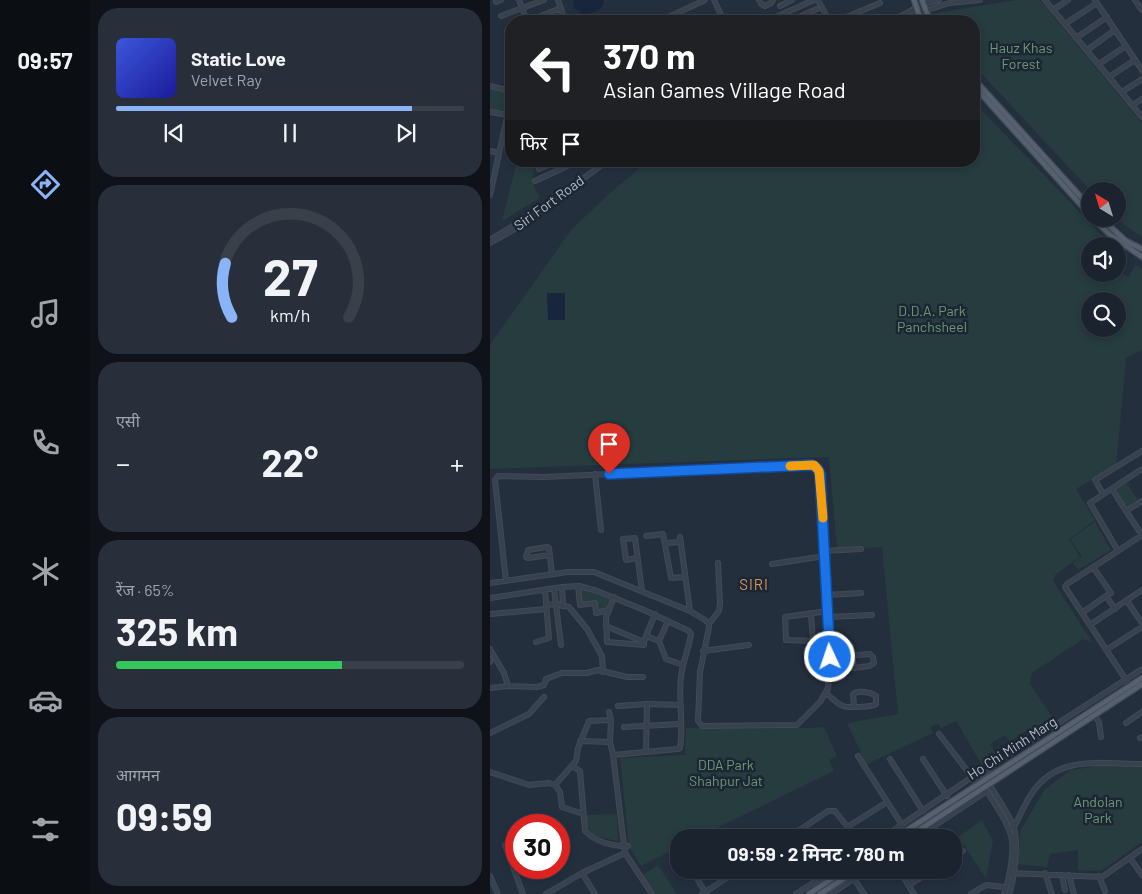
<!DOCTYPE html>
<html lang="hi">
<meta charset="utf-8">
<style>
:root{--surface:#1b232e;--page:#282f3a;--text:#f1f3f6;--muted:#a0a4aa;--line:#39404a;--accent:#8ab4f8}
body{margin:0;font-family:Barlow,"Noto Sans Devanagari",sans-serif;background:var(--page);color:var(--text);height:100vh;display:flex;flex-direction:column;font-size:19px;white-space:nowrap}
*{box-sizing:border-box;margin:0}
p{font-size:16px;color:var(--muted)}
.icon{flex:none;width:28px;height:28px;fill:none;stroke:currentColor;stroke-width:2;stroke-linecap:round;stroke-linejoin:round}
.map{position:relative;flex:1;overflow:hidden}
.drawer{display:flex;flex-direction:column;gap:8px;padding:8px;background:#0f1319;width:400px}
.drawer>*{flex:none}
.hud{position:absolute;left:15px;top:15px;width:475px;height:152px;border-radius:20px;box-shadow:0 2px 8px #0003,0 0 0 1px var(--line);background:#202124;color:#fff;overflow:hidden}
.needle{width:32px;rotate:322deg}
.tools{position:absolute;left:591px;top:182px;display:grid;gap:10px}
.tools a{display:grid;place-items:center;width:45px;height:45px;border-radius:50%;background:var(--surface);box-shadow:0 2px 8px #0003,0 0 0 1px var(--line);font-size:25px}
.speed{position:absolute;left:15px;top:814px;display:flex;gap:10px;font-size:25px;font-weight:700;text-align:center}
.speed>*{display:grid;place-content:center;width:65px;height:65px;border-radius:50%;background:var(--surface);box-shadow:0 2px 8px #0003,0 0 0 1px var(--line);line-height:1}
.speed .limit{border:8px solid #d22;background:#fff;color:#111}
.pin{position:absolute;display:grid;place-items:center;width:42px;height:42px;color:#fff;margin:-51px -21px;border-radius:50% 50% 50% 0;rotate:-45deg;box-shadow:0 0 5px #0007}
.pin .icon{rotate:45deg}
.me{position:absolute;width:55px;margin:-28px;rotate:357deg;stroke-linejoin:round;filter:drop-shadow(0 0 4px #0008)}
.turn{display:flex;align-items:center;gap:18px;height:105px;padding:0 15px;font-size:22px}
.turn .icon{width:65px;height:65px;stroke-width:2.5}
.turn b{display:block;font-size:35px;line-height:42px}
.then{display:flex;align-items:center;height:48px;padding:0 15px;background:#0003;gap:10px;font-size:19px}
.big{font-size:38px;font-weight:700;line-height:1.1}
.drawer .card{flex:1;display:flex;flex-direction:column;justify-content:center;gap:8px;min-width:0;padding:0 18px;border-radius:20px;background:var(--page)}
.drawer .dial{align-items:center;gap:0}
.dial svg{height:130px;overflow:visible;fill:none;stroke:var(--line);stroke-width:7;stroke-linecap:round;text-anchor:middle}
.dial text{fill:var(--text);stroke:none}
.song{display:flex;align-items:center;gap:15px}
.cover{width:60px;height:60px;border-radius:8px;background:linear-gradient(135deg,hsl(230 70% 55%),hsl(240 70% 35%))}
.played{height:5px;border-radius:2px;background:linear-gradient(90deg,var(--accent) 85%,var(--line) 85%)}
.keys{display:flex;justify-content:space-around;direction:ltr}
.heat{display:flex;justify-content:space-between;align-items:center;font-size:28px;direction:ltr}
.charge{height:8px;border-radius:4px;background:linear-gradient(90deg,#34c759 65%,var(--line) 0)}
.trip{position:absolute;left:180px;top:829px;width:292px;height:50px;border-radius:20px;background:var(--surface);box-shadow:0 2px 8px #0003,0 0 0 1px var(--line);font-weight:700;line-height:50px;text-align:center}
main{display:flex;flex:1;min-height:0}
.tab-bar{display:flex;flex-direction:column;width:90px;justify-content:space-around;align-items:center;background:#0b0e12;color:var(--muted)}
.tab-bar .icon{width:35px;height:35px}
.tab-bar .selected{color:var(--accent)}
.tab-bar b{font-size:22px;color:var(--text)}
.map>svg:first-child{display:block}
</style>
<main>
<nav class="tab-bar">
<b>09:57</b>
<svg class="icon selected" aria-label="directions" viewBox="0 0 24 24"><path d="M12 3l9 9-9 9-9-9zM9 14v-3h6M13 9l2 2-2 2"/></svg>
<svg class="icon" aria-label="music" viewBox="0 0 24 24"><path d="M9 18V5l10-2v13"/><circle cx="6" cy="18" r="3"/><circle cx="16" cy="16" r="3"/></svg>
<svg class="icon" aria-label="phone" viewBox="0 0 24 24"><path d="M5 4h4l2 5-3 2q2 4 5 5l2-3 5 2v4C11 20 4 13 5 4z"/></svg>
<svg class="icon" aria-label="climate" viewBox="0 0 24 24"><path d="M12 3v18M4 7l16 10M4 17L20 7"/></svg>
<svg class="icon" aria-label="car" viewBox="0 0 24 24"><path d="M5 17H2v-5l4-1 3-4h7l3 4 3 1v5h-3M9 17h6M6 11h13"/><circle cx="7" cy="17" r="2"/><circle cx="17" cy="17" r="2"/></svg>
<svg class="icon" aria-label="filters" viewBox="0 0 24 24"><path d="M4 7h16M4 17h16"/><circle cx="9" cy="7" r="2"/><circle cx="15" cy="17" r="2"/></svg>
</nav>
<section class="drawer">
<div class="card">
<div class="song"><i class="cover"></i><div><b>Static Love</b><p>Velvet Ray</p></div></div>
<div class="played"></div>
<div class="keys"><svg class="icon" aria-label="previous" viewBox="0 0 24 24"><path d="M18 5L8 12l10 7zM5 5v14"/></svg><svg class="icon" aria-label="pause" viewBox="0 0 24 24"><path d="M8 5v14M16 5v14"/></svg><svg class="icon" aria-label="next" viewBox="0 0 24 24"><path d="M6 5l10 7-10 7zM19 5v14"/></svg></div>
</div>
<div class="card dial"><svg viewBox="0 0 100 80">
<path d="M14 69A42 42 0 1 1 86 69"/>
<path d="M14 69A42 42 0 0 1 10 36" stroke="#8ab4f8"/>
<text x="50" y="56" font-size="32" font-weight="700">27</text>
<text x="50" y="72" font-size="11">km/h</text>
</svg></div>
<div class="card"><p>एसी</p>
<div class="heat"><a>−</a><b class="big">22°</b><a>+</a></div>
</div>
<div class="card"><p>रेंज · 65%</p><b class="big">325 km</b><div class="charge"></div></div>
<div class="card"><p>आगमन</p><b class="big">09:59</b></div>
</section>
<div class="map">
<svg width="652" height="894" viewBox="0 0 652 894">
<rect width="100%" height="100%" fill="#242f3e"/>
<path fill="#263c3f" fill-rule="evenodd" d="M526,0h24l102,123v114l-26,-18h2v-28h-27l-113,-121 -4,-6v-43h-32l-6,-8z
M0,87l21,6 -4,21 -17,-3z
M484,102l138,144h-22v28h28v-3l10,6 8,-12 6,4v81l-16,8 -10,108 -40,23 19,31 -26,19 11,18 -25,18 -2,6 39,61 -9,-3 -51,34 -2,11 25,37 -20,14 -5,-7 -20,14 -5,-7 -15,9 8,14 -15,9 -27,-46 -15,7 -3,-4 -8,3 3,6 -68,32 -6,-11 2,-2 -14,-29 51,-9 -16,-167 -45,3 -8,-93 -339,12v-124l81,-115 38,-36 39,-33h326zM600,301h28v28h-28z
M27,161h19l-4,21 8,16 -38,23z
M636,482l12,18 -12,8 -11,-18z
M605,522l16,28 -33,20 -5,-7 9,-7 -12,-17z
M89,589l32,10 -6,12 -8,1 -1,-10 -15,2z
M334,727l13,29 -8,4 5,11 -136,66 -19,1v9l-38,19 -12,-20 -9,-88 65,-3 1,-27h121z
M608,766h44v76l-41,29 -23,-1v-20l-28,4 -3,13 -29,-3 2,-33 25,-42 26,-19z
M127,814l1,27c-19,-4 -32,-3 -32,-26z
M492,820l11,21 -7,37 -28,-41z
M168,865l19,29h-23l-12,-19z"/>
<path fill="#17263c" d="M83,0h30l1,3c-3,9 -13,10 -22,11l-8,-6z
M57,293h18v27h-17z"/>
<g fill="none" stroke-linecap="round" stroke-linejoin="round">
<g stroke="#414a57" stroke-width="6">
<path id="minor" d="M29,0l8,21
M68,0l7,21
M224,0l10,21
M269,0l2,4 4,2 6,-3 2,-3
M328,0l11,21
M555,0l97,117
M605,0l47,70
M645,0l7,10
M6,2l5,-2
M433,4l16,-4
M290,6l12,-6
M563,10l15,-10
M435,11l24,-8 31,-3
M11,16l43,-16
M38,21l33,-13
M170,21l45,-21
M184,21h2
M277,21l47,-21
M300,21l27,-12
M324,21l7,-3
M347,21l43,-18
M402,21l24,-13
M412,21l16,-6
M575,24l32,-21
M17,31l4,-1
M586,38l31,-21
M597,50l28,-20
M609,64l27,-18
M619,77l26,-17
M0,86l21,5
M632,92l20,-13
M643,105l9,-6
M0,112l18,3
M0,151l9,2
M49,169l18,-8
M45,181l43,-20
M0,195l21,-96
M0,240l28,-17
M0,243l25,-14 92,-68
M652,469l-52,34 28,48 24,-16
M105,474l6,56
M622,489l14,22 16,-10
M613,494l-8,-14 47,-29
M636,511l16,24
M156,536l17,-2 8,44 14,-1
M190,537l10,74
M175,543l16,-1
M334,551l37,-2
M628,551l-51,33 -2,3 65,99
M60,555l-22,3 -2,-1 2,-7 19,-3 2,1 3,26
M147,558l-11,2 -3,-21 12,-1 7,53
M282,564l53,-8
M603,567l18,26 -5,3 9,13
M0,583l78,-11h26l96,39 15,9 4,4v3l-9,45 -2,49 4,5 95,-1 23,-23 8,-14 2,-18 -10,-196 -6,-9 -271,12 -45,-1 -3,4 11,101
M88,586l2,19 15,-2 1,10 13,-3
M72,587l1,19
M64,589l7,56
M337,595l34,-2
M124,597l-8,21 1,24 37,3v-3
M0,598l72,-11 17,-1 18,5 47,19 45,21 2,3c-2,14 -8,27 -10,42 -3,24 3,48 -1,72l-2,1 -65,6 12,98 27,41
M637,601l15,22
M56,605l10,-1 13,3 18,22 15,27 1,16
M321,613l2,28 -27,-1 -1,-23 43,-6
M592,613l24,-17
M0,614l56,-5
M338,617l44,-2
M178,621l-9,20 7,18 17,6
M219,624l10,-13 1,-8 -2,-40
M600,625l52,-35
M116,626l38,16 2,-6 13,5
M156,636l9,-22
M46,642l13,-4 -4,-48
M0,649l14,24 4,13 29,1 7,-2 2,-6 16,-6h25l11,-3 29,7h16
M616,650l36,-23
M213,651l46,-6
M340,657l40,-3 3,3 1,6 -5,3 -15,2 -2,-13
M0,659v3
M0,688l18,-2
M336,693c5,4 11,11 17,13 5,2 29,1 33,-2v-8c-5,-4 -17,-6 -23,-2l1,12
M128,706l29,-2 34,1
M119,712l2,8
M606,718l3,4 2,15
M636,723l16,-11
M134,727l57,-3
M0,733l39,-19 15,-17
M449,734l33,43
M650,738l2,-1
M90,741l30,1
M156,752l1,-48
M368,756l44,69
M400,759l33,52
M433,759l24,37
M82,766l8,5 5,60c11,11 28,16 43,15
M0,772l39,13 20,-2 6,2 21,-24 2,-13 11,-27 22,-1 -1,22 3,13
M499,784c8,13 18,27 24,41 6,15 2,53 -4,69
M65,785l5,7 2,15 21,7
M484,786l4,-8 23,-18 141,-91
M494,787c9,14 25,36 28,53 2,15 -3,40 -8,54
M518,828l6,-1c6,-11 11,-24 18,-34 26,-39 70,-29 110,-29
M298,838l40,-27h7l11,14 3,1 38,-24
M392,838l96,-65
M426,838l71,-47
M15,845l18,49
M464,857l9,-6
M640,858l12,17
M202,870l13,22
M234,870l5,7
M318,870l8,11
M409,870l15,24
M92,873l13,21
M520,873l92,4 40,-28
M555,873l7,21
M572,875l3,15
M579,875l5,19
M0,876l7,16
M609,876l6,15
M364,879l10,15
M419,885l24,-15
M56,894l36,-21 43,-20
M212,894l37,-24
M306,894l37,-24
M341,894l36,-24
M481,894l15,-9 17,2"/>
</g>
<g stroke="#414a57" stroke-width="7">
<path id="major" d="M424,0l7,21
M432,0l8,21
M484,79l116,128
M484,86l116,129
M604,219l15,15 33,23
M612,219l24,22 16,8
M405,838l247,-160
M417,838l235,-154
M319,894l36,-24
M330,894l37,-24"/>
</g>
<use href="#minor" stroke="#38414e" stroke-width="4"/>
<use href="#major" stroke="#56606e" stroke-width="4.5"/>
</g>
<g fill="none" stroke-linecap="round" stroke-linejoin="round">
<g stroke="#114b97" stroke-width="12">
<path id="route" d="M119,474l202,-9 6,3 3,6 10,183"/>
</g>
<use href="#route" stroke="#1a73e8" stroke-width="9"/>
<path stroke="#f59e0b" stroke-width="9" d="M300,466l24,-1 5,6 4,47"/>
</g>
<g text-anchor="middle" stroke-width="5" stroke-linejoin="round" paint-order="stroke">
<g font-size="14" fill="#6b9a76" stroke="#1d2633">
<text x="531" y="53">Hauz Khas<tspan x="531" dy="16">Forest</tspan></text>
<text x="442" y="316">D.D.A. Park<tspan x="442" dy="16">Panchsheel</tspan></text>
<text x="236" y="770">DDA Park<tspan x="236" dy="16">Shahpur Jat</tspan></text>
<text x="608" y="807">Andolan<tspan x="608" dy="16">Park</tspan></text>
</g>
<g font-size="14" fill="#b4bcc9" stroke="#1d2633">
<text transform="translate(59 203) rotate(-36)" y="5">Siri Fort Road</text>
<text transform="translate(522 748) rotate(-33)" y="5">Ho Chi Minh Marg</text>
</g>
<g font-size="15" letter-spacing="1" fill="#d59563" stroke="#1d2633">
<text x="264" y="590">SIRI</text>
</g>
</g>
</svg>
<div class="tools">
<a><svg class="needle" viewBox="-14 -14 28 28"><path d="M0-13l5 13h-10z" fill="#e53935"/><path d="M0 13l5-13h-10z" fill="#a0a4aa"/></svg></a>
<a><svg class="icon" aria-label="sound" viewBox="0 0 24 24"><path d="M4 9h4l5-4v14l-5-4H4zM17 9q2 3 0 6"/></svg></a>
<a><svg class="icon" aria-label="search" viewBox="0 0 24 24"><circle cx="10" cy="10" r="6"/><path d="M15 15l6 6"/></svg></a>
</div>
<div class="speed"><div class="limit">30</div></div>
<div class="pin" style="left:119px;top:474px;background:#d93025"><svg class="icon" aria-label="arrive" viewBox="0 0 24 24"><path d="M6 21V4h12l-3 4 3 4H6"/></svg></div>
<svg class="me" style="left:340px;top:657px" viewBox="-20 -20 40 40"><circle r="17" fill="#1a73e8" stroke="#fff" stroke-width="3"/><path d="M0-11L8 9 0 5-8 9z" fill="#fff"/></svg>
<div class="trip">09:59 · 2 मिनट · 780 m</div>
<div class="hud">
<div class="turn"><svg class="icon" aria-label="left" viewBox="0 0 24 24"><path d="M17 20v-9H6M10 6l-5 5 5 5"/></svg><div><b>370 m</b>Asian Games Village Road</div></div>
<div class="then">फिर<svg class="icon" aria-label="arrive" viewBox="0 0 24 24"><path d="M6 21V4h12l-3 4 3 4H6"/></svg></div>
</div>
</div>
</main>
